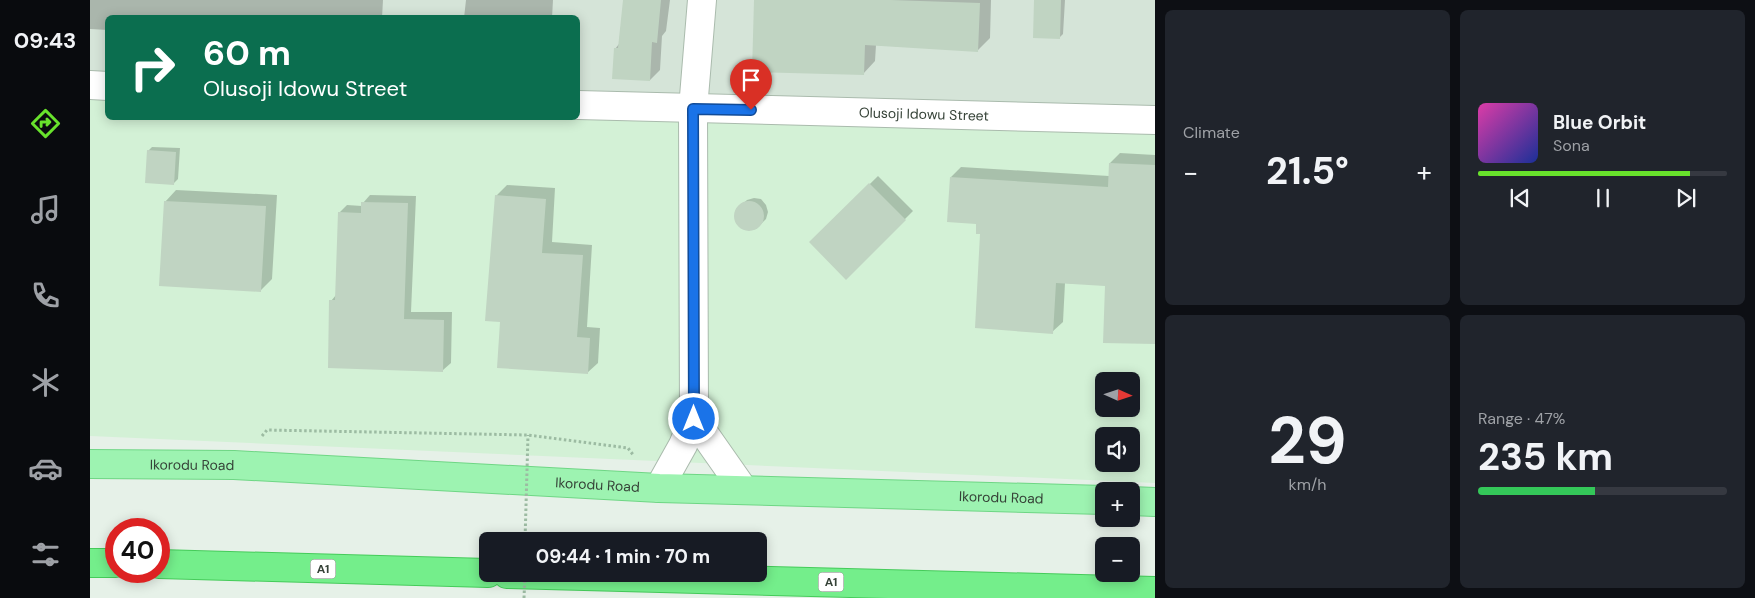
<!DOCTYPE html>
<meta charset="utf-8">
<style>
:root{--surface:#171b24;--page:#20242c;--text:#f1f3f6;--muted:#9ea1a6;--line:#363941;--accent:#68e22c}
body{margin:0;font-family:"DM Sans",sans-serif;background:var(--page);color:var(--text);height:100vh;display:flex;flex-direction:column;font-size:19px;white-space:nowrap}
*{box-sizing:border-box;margin:0}
p{font-size:16px;color:var(--muted)}
.icon{flex:none;width:28px;height:28px;fill:none;stroke:currentColor;stroke-width:2;stroke-linecap:round;stroke-linejoin:round}
.map{position:relative;flex:1;overflow:hidden}
.drawer{display:flex;flex-direction:column;gap:10px;padding:10px;background:#0d0f14;width:600px}
.drawer>*{flex:none}
.hud{position:absolute;left:15px;top:15px;width:475px;height:105px;border-radius:8px;box-shadow:0 2px 12px #0003;background:#0b6e4f;color:#fff;overflow:hidden}
.needle{width:32px;rotate:93deg}
.buttons{position:absolute;left:1005px;top:372px;display:grid;gap:10px}
.buttons a{display:grid;place-items:center;width:45px;height:45px;border-radius:8px;background:var(--surface);box-shadow:0 2px 12px #0003;font-size:25px}
.speed{position:absolute;left:15px;top:518px;display:flex;gap:10px;font-size:25px;font-weight:700;text-align:center}
.speed>*{display:grid;place-content:center;width:65px;height:65px;border-radius:50%;background:var(--surface);box-shadow:0 2px 12px #0003;line-height:1}
.speed .limit{border:8px solid #d22;background:#fff;color:#111}
.pin{position:absolute;display:grid;place-items:center;width:42px;height:42px;color:#fff;margin:-51px -21px;border-radius:50% 50% 50% 0;rotate:-45deg;box-shadow:0 0 5px #0007}
.pin .icon{rotate:45deg}
.me{position:absolute;width:55px;margin:-28px;rotate:0deg;stroke-linejoin:round;filter:drop-shadow(0 0 4px #0008)}
.turn{display:flex;align-items:center;gap:18px;height:105px;padding:0 15px;font-size:22px}
.turn .icon{width:65px;height:65px;stroke-width:2.5}
.turn b{display:block;font-size:35px;line-height:42px}
.big{font-size:38px;font-weight:700;line-height:1.1}
.drawer .tile{flex:1;display:flex;flex-direction:column;justify-content:center;gap:8px;min-width:0;padding:0 18px;border-radius:8px;background:var(--page)}
.drawer .dial{align-items:center;gap:0}
.dial b{font-size:65px;line-height:1}
.song{display:flex;align-items:center;gap:15px}
.cover{width:60px;height:60px;border-radius:8px;background:linear-gradient(135deg,hsl(320 70% 55%),hsl(230 70% 35%))}
.played{height:5px;border-radius:2px;background:linear-gradient(90deg,var(--accent) 85%,var(--line) 85%)}
.keys{display:flex;justify-content:space-around;direction:ltr}
.heat{display:flex;justify-content:space-between;align-items:center;font-size:28px;direction:ltr}
.charge{height:8px;border-radius:4px;background:linear-gradient(90deg,#34c759 47%,var(--line) 0)}
.drawer .tiles{flex:1;display:grid;gap:10px;grid-template-columns:repeat(2,1fr)}
.trip{position:absolute;left:389px;top:532px;width:288px;height:50px;border-radius:8px;background:var(--surface);box-shadow:0 2px 12px #0003;font-weight:700;line-height:50px;text-align:center}
main{display:flex;flex:1;min-height:0}
.tabs{display:flex;flex-direction:column;width:90px;justify-content:space-around;align-items:center;background:#090b0e;color:var(--muted)}
.tabs .icon{width:35px;height:35px}
.tabs .active{color:var(--accent)}
.tabs b{font-size:22px;color:var(--text)}
.map>svg:first-child{display:block}
</style>
<main>
<nav class="tabs">
<b>09:43</b>
<svg class="icon active" aria-label="directions" viewBox="0 0 24 24"><path d="M12 3l9 9-9 9-9-9zM9 14v-3h6M13 9l2 2-2 2"/></svg>
<svg class="icon" aria-label="music" viewBox="0 0 24 24"><path d="M9 18V5l10-2v13"/><circle cx="6" cy="18" r="3"/><circle cx="16" cy="16" r="3"/></svg>
<svg class="icon" aria-label="phone" viewBox="0 0 24 24"><path d="M5 4h4l2 5-3 2q2 4 5 5l2-3 5 2v4C11 20 4 13 5 4z"/></svg>
<svg class="icon" aria-label="climate" viewBox="0 0 24 24"><path d="M12 3v18M4 7l16 10M4 17L20 7"/></svg>
<svg class="icon" aria-label="car" viewBox="0 0 24 24"><path d="M5 17H2v-5l4-1 3-4h7l3 4 3 1v5h-3M9 17h6M6 11h13"/><circle cx="7" cy="17" r="2"/><circle cx="17" cy="17" r="2"/></svg>
<svg class="icon" aria-label="filters" viewBox="0 0 24 24"><path d="M4 7h16M4 17h16"/><circle cx="9" cy="7" r="2"/><circle cx="15" cy="17" r="2"/></svg>
</nav>
<div class="map">
<svg width="1065" height="598" viewBox="0 0 1065 598">
<rect width="100%" height="100%" fill="#e6f1e8"/>
<path fill="#d5e4d8" d="M0,0h1065v116l-577,-20v-78h-470l-1,62 -17,-1z"/>
<path fill="#d3f1d6" fill-rule="evenodd" d="M0,79l17,1 1,38 1047,-2v367l-1065,-47zM1014,381h27v28h-27zM1014,436h27v28h-27z"/>
<path fill="#0003" d="M0,0h293l-1,18h-274v12l-18,-1z
M376,0h87l-1,18h-88z
M534,0h46l-4,31 -4,5 -2,34 -10,10 -35,-31 4,-5z
M665,0h236l-1,38 -13,13 -101,-6 -1,16 -12,13z
M945,0h30l-2,34 -4,4z
M62,147l28,1 -2,31 -4,4 -26,-32z
M1030,153l35,2v188l-49,-58 -41,-2 -2,39 -11,10 -70,-99 -4,-10 -27,-46 10,-10 148,9 1,-13z
M788,176l35,35 -67,67 -35,-36z
M417,185l48,3 -3,54 40,3 -5,82 13,1 -2,35 -11,10 -86,-52 -5,-125z
M86,190l101,5 -5,84 -12,12 -95,-89z
M280,195l46,1 -5,116h41l-1,51 -8,7 -112,-69 5,-6 3,-82 8,-8 15,1 1,-3z
M664,198l7,1 5,6 2,7 -2,7 -10,10 -7,1 -7,-2 -5,-4 -2,-7 2,-8 10,-9z"/>
<path fill="#c0d4c2" d="M533,0h38l-4,43 -5,-1 -2,39 -38,-2 2,-31h4z
M664,0h137l89,3 -2,49 -113,-7 -1,30 -112,-3z
M944,0h27l-1,39 -27,-1z
M57,150l29,2 -2,33 -29,-2z
M1019,163l46,2v179l-52,-1 2,-57 -49,-3 -3,51 -78,-6 5,-94h-4v-10l-29,-2 3,-45 158,10z
M779,183l37,37 -60,60 -37,-38z
M405,195l51,4 -4,54 41,2 -6,82 13,1 -2,36 -91,-6 3,-46 -15,-1z
M644 216a15 15 0 1 1 30 0a15 15 0 1 1-30 0Z
M74,201l102,5 -5,86 -102,-6z
M271,202l47,1 -4,116 40,1 -1,52 -115,-4 1,-68h6l3,-88 23,1z"/>
<g fill="none" stroke-linecap="round" stroke-linejoin="round">
<g stroke="#aabbad" stroke-width="30">
<g id="minor">
<path d="M0,85l18,1"/>
<path id="s1" d="M488,105l577,15"/>
<path d="M604,419l49,70"/>
<path d="M569,488l24,-43 11,-26 -1,-310 9,-109"/>
</g>
</g>
<g stroke="#6fd685" stroke-width="30">
<g id="major">
<path id="s2" d="M0,464l144,1 425,23 445,12"/>
<path d="M1041,501l24,1"/>
</g>
</g>
<g stroke="#45cb5a" stroke-width="30">
<path id="highway" d="M0,563h26
M69,564l329,9
M417,574l648,17"/>
</g>
<path stroke="#9cbba2" stroke-width="3" stroke-dasharray="2.5 2.5" stroke-linecap="butt" d="M172,436l5,-6 261,5 100,13 6,8"/>
<use href="#minor" stroke="#fff" stroke-width="28"/>
<use href="#major" stroke="#9df3b1" stroke-width="28"/>
<use href="#highway" stroke="#74ee8b" stroke-width="28"/>
<path stroke="#9cbba2" stroke-width="3" stroke-dasharray="2.5 2.5" stroke-linecap="butt" d="M435,541l3,-106
M434,598l1,-24"/>
</g>
<g fill="none" stroke-linecap="round" stroke-linejoin="round">
<g stroke="#114b97" stroke-width="12">
<path id="route" d="M604,419l-1,-310 58,1"/>
</g>
<use href="#route" stroke="#1a73e8" stroke-width="9"/>
</g>
<g text-anchor="middle" stroke-width="4" stroke-linejoin="round" paint-order="stroke">
<g fill="#fff" stroke="#727b74" stroke-width="1">
<rect x="220.5" y="559.5" width="25" height="19" rx="4"/>
<rect x="728.5" y="572.5" width="25" height="19" rx="4"/>
</g>
<g font-size="12" font-weight="bold" fill="#364338">
<text x="233" y="573">A1</text>
<text x="741" y="586">A1</text>
</g>
<g font-size="14" fill="#364338" stroke="#fff">
<text dy="5" stroke="none"><textPath href="#s1" startOffset="346">Olusoji Idowu Street</textPath></text>
<text dy="5" stroke="none"><textPath href="#s2" startOffset="102">Ikorodu Road</textPath></text>
<text dy="5" stroke="none"><textPath href="#s2" startOffset="508">Ikorodu Road</textPath></text>
<text dy="5" stroke="none"><textPath href="#s2" startOffset="912">Ikorodu Road</textPath></text>
</g>
</g>
</svg>
<div class="buttons">
<a><svg class="needle" viewBox="-14 -14 28 28"><path d="M0-13l5 13h-10z" fill="#e53935"/><path d="M0 13l5-13h-10z" fill="#9ea1a6"/></svg></a>
<a><svg class="icon" aria-label="sound" viewBox="0 0 24 24"><path d="M4 9h4l5-4v14l-5-4H4zM17 9q2 3 0 6"/></svg></a>
<a>+</a>
<a>−</a>
</div>
<div class="speed"><div class="limit">40</div></div>
<div class="pin" style="left:661px;top:110px;background:#d93025"><svg class="icon" aria-label="arrive" viewBox="0 0 24 24"><path d="M6 21V4h12l-3 4 3 4H6"/></svg></div>
<svg class="me" style="left:604px;top:419px" viewBox="-20 -20 40 40"><circle r="17" fill="#1a73e8" stroke="#fff" stroke-width="3"/><path d="M0-11L8 9 0 5-8 9z" fill="#fff"/></svg>
<div class="trip">09:44 · 1 min · 70 m</div>
<div class="hud">
<div class="turn"><svg class="icon" aria-label="right" viewBox="0 0 24 24"><path d="M7 20v-9h11M14 6l5 5-5 5"/></svg><div><b>60 m</b>Olusoji Idowu Street</div></div>
</div>
</div>
<section class="drawer">
<div class="tiles">
<div class="tile"><p>Climate</p>
<div class="heat"><a>−</a><b class="big">21.5°</b><a>+</a></div>
</div>
<div class="tile">
<div class="song"><i class="cover"></i><div><b>Blue Orbit</b><p>Sona</p></div></div>
<div class="played"></div>
<div class="keys"><svg class="icon" aria-label="previous" viewBox="0 0 24 24"><path d="M18 5L8 12l10 7zM5 5v14"/></svg><svg class="icon" aria-label="pause" viewBox="0 0 24 24"><path d="M8 5v14M16 5v14"/></svg><svg class="icon" aria-label="next" viewBox="0 0 24 24"><path d="M6 5l10 7-10 7zM19 5v14"/></svg></div>
</div>
<div class="tile dial"><b>29</b><p>km/h</p></div>
<div class="tile"><p>Range · 47%</p><b class="big">235 km</b><div class="charge"></div></div>
</div>
</section>
</main>
